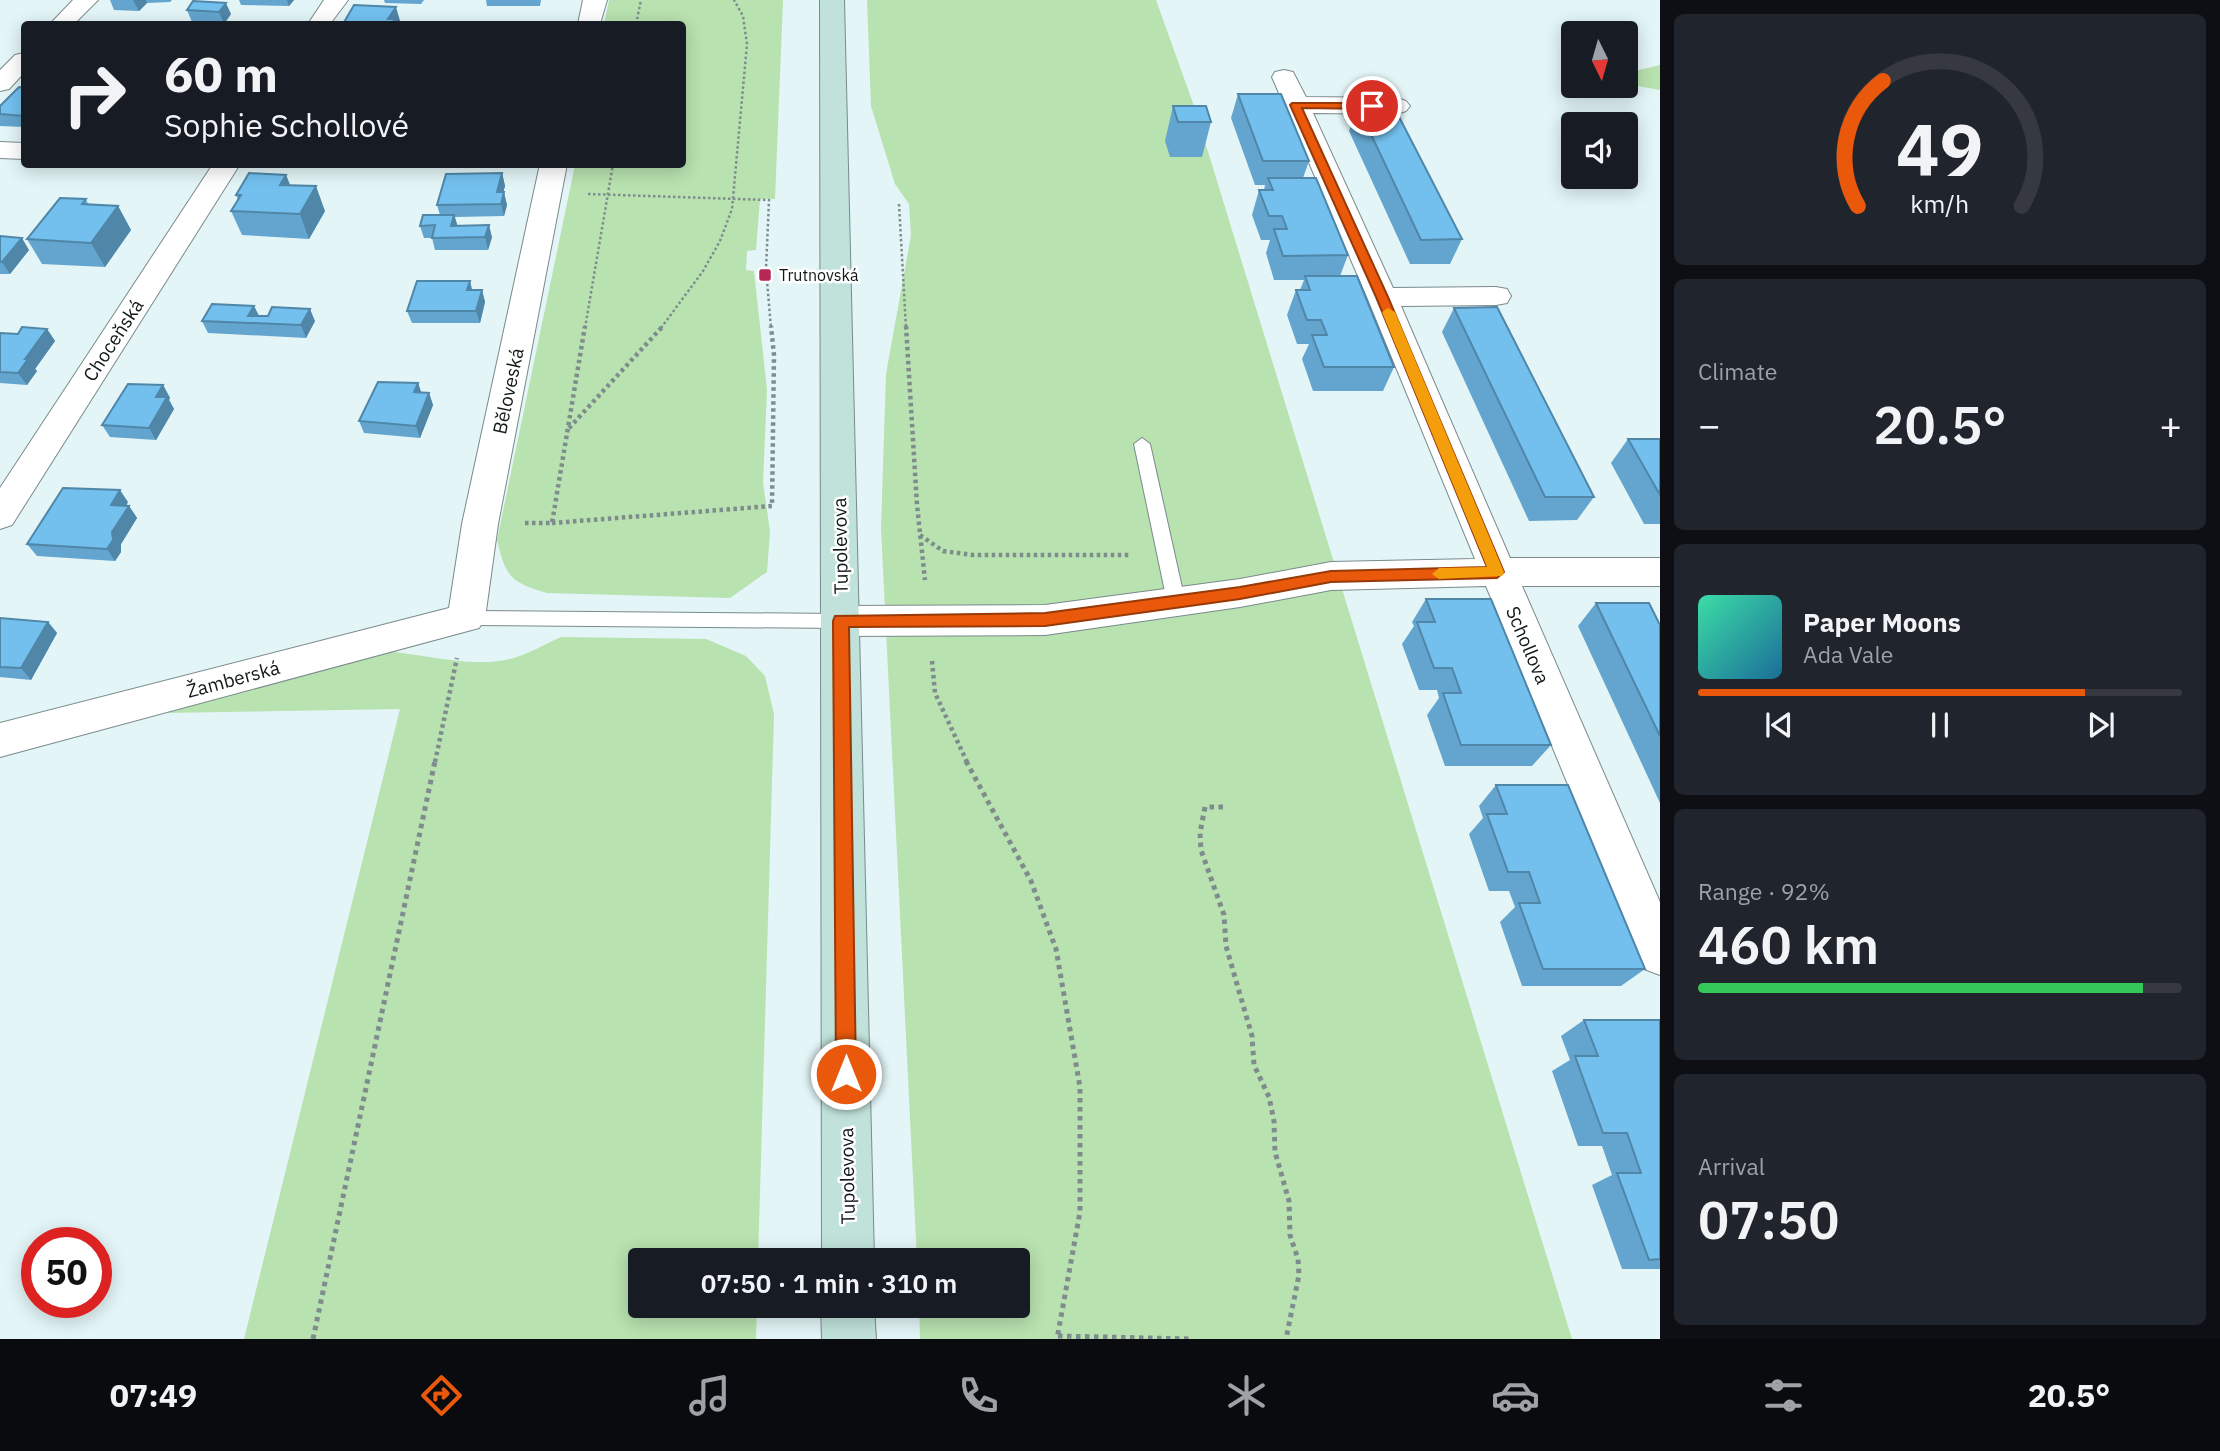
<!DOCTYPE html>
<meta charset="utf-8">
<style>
:root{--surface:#171b24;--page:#20242c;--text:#f1f3f6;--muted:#9ea1a6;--line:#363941;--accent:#ea580c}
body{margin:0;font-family:"IBM Plex Sans",sans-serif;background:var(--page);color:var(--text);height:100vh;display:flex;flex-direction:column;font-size:26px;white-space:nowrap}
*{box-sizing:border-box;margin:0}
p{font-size:23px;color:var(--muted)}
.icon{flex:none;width:38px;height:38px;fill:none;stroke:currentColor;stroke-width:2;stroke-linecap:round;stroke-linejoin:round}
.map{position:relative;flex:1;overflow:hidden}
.panel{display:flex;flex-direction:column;gap:14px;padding:14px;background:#0d0f14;width:560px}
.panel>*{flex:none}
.top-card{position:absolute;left:21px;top:21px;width:665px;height:147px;border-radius:7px;box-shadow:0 4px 18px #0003;background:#171b24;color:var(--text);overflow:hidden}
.needle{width:46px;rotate:175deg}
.fabs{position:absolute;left:1561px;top:21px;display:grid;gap:14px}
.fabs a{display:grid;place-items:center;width:77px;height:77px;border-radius:7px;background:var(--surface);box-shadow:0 4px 18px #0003;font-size:35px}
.speed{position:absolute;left:21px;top:1227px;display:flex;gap:14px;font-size:35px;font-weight:700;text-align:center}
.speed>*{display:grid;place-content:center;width:91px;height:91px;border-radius:50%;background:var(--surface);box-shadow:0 4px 18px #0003;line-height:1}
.speed .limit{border:10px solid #d22;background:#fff;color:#111}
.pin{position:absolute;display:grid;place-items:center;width:60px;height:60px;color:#fff;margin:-30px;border:4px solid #fff;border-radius:50%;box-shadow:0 2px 7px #0007}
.me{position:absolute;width:77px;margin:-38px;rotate:0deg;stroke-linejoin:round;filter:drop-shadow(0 0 5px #0008)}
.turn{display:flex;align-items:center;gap:24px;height:147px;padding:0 28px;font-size:32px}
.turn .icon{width:91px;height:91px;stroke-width:2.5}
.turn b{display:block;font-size:49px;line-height:60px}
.big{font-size:52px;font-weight:600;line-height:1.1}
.panel .widget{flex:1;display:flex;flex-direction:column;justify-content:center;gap:10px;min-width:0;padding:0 24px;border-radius:10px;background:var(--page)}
.panel .dial{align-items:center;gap:0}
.dial svg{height:182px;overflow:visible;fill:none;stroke:var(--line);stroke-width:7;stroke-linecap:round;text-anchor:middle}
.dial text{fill:var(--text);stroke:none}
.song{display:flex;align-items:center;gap:21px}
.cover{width:84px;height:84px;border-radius:10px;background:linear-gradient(135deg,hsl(160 70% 55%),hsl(200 70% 35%))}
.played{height:7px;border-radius:4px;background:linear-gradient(90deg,var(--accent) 80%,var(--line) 80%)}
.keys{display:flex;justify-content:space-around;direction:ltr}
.heat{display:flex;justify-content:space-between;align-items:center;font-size:38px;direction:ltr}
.charge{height:10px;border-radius:5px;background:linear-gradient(90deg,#34c759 92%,var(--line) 0)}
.trip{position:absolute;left:628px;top:1248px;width:402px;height:70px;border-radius:7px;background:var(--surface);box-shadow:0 4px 18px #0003;font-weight:600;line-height:70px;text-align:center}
.dock{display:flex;height:112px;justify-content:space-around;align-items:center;background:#090b0e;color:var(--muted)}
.dock .icon{width:49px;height:49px}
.dock .selected{color:var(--accent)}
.dock b{font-size:32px;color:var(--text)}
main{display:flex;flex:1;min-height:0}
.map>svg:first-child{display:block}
</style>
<main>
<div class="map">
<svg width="1660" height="1339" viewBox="0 0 1660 1339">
<rect width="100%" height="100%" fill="#e3f5f7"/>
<path fill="#b8e2af" d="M609,0h174l-8,199h-15l-4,51 -9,1 -1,19 8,1 13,119 -4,93 7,48 -3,41 -37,26 -183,-5c-37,-11 -41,-16 -50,-53l78,-375 107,-1v-140h-78z
M867,0h289l38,106 378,1233h-652l-1,-33h99v-46h-101l-36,-732 5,-154 25,-139 -2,-31 -14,-20 -24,-78z
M1660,65v25l-34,-6v-11z
M561,637l145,2 40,17 19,20 9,38 -16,546h-118v46h117l-1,33h-512l156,-630 -238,4 208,-63c43,1 93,18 135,10 18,-3 38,-15 56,-23z"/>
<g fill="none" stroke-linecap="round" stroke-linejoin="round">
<g stroke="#7a8a8c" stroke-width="2">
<path id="lane" d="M1142,438l8,6 35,157 -2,5h-14l-2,-5 -33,-157z
M466,611l375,3 7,2 2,5 -2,5 -7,2 -375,-3 -7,-2 -2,-5 2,-5z"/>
</g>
<g stroke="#7a8a8c" stroke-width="2">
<path id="street" d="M73,0h25l-24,24h-24z
M324,0h24l-18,24h-22z
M583,0h24l-7,24h-22z
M24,53v20l-15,16 -9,2v-21l15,-15z
M1284,70l9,2 13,25 91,1 9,3 4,5 -4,5 -9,3 -84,-1 80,175 103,-1 11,2 4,7 -4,7 -11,2 -95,1 109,252h150v28h-138l138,316v73l-16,-6 -158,-383 -155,4 -91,17 -195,28 -204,1 -13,-5 -6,-10 6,-10 13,-5 204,-1 195,-26 91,-17 144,-3 -108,-262 -95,-220 3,-5z
M0,142l24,1v16l-24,-1z
M213,164h27l-228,361 -12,4v-41z
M540,164h27l-69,360 -13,94 -6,10 -479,129v-34l449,-115 13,-84z"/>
</g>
<g stroke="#7a8a8c" stroke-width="2">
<path id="secondary" d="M820,0h24l30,1260h-52z
M821,1306h53l2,33h-54z"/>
</g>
<path stroke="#7f8c8d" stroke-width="2.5" stroke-dasharray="2.5 2.5" stroke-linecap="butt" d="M636,24l5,-24
M588,194l181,6 -3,69 5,59
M899,204l7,124
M585,328l28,-164
M661,328l42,-57 17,-30 12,-32 15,-165 -4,-28 -9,-16"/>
<path stroke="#7f8c8d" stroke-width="4.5" stroke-dasharray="3.5 3.5" stroke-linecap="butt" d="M906,326l11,179 8,75
M569,428l94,-102
M525,523h27l33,-197
M552,523l220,-17 2,-151 -3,-29
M920,535l23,16 30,4h158
M932,661l3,32 32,69
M435,762l22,-104"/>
<path stroke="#7f8c8d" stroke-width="5" stroke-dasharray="4.5 4.5" stroke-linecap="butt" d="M966,761l65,120 25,68 24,138v125l-23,127
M1223,807h-18l-5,26 1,17 23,65 2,31 26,90 2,29 15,32 5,24 1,31 14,49 1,34 8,24 1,16 -13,64
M1058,1336l135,3
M313,1339l122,-578"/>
<use href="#lane" fill="#fff" fill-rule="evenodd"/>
<use href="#street" fill="#fff" fill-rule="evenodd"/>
<use href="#secondary" fill="#c1e2da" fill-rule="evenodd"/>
</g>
<path fill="#63a5ce" d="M110,0h62l-2,2 -23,1 -8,8 -25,-1z
M239,0h55l-5,6 -48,-1z
M384,0h40l-3,4 -36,-1z
M486,0h55l-1,6h-53z
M193,1l38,13 -7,10 -32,-2 -5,-12z
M24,88v39l-24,-1v-20z
M1238,94l71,67 -6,17 45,77 -8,21 54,91 -11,24h-70l-11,-32 7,-15h-12l-10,-29 9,-25h4l4,-10h-30l-8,-27 4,-13h-9l-9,-25 7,-25h5l1,-5h-10l-24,-67z
M1173,106l38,16 -9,35h-32l-5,-16z
M1358,107l104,132 -12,25h-40l-61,-133z
M502,173l3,13 -2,6 4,13 -3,11 -49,1 2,8 35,12 -4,13h-53l-3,-12h-8l-4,-12 20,-11 -3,-10z
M286,175l4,10 35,26 -16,28 -67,-4 -11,-24 7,-11 -2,-5z
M86,199l2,5 30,2 13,24 -26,37 -63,-3 -15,-25z
M0,236l29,14 -19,24h-10z
M482,290l3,12 -5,21h-68l-5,-12z
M254,306l5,10 56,5 -9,17 -98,-5 -6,-12z
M1454,308l140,189 -17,23 -48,1 -87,-189z
M47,329l8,12 -20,28 2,2 -10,14 -27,-2v-50l18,1z
M418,383l3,9 8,1 4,12 -13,33 -56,-5 -5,-12z
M163,385l7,13 -1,2 5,9 -18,31 -46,-3 -8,-12z
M1628,439h32v85h-16l-33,-61z
M128,502l-2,4h3l8,12 -16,26v8l-6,9 -78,-5 -10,-12z
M1426,599l125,146 -19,21h-87l-18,-51 12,-17 -2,-8h-18l-17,-46 12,-18 -2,-4z
M1596,603l64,22v178l-82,-177z
M0,618l48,4 9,11 -26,47 -31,-3z
M1496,785l149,184 -24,17h-99l-22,-64 15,-15 -6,-16h-20l-20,-57 14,-16 -4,-12z
M1584,1020h76v249h-38l-30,-84 20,-10 -10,-29h-24l-26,-75 18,-11 -9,-24z"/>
<path fill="#5086a7" d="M133,0h13l1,3 -8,8z
M287,0h7l-5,6z
M226,3l5,11 -7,10 -5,-12z
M396,7l5,17h-11l-2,-5z
M502,173l3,13 -5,19 -3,-13z
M286,175l10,25 -16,-15z
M316,186l9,25 -16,28 -9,-25z
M504,192l3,13 -3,11 -3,-12z
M118,206l13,24 -26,37 -14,-24z
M454,215l4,12 -7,-1z
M489,225l3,12 -4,13 -3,-13z
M22,238l7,12 -19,24 -8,-12z
M470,281l3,12 -6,-3z
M482,290l3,12 -5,21 -4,-12z
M254,306l6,12 -12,-2z
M310,309l5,12 -9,17 -5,-13z
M47,329l8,12 -20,28 2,2 -10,14 -9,-12 7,-14z
M418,383l4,12 -8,-3z
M163,385l7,13 -1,2 5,9 -18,31 -7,-12 7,-31z
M429,393l4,12 -13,33 -4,-12z
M120,490l8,12 -9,15 -8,-12z
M129,506l8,12 -16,26v8l-6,9 -8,-12 5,-17z
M48,622l9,11 -26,47 -10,-12z"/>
<path fill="#73c0ef" stroke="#5086a7" stroke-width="2" d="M193,1l33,2 -7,9 -32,-2z
M354,5l42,2 -8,12h7l-3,5h-49z
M19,87l5,1v28l-24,-2v-8z
M1238,94h43l28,67h-46z
M1173,106h33l5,16h-33z
M1358,107h36l68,132 -41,1z
M249,173l37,2 -6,10 36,1 -16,28 -69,-3 10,-16h-5z
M502,173l-5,19h7l-3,12 -64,1 9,-31z
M1268,178h48l32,77 -65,1 -9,-27h13l-5,-13h-13l-10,-26h14z
M60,198l26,1 -4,5 36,2 -27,37 -64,-4z
M423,215h31l-3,11 38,-1 -4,12 -53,1 3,-13 -15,1z
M0,236l22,2 -20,24h-2z
M1305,276h52l37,91h-70l-12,-32h15l-6,-15h-14l-11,-30h14z
M417,281h53l-3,9h15l-6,21h-69z
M212,304l42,2 -6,10h20l4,-9 38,2 -9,16 -99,-4z
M1497,307l97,190h-49l-91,-189z
M22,327l25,2 -22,30h3l-10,14 -18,-1v-39l18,1z
M378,382l40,1 -4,9 15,1 -13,33 -57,-5z
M128,384l35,1 -7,12h11l-18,31 -47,-3z
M1628,439h32v56z
M63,488l57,2 -9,15 18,1 -17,26 1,8 -6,9 -80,-5z
M1426,599h65l60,146h-90l-18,-52h18l-9,-25h-18l-17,-46h18z
M1596,603h53l11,22v111z
M0,618l48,4 -27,46 -21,-1z
M1496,785h72l77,184h-102l-24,-66h21l-11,-31h-21l-21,-58h20z
M1584,1020h76v239l-11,1 -32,-87h24l-14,-40h-24l-28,-77h23z"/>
<path fill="#ea580c" stroke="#983908" stroke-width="2" d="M1292,103h80l5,3 -5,3 -70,-1 86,189 116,275 -7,6 -166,4 -91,17 -195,27 -196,1 7,447 -3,7 -7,3 -7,-3 -3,-7 -3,-453 2,-5 210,-3 195,-26 91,-16 156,-4 -111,-270 -86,-192z"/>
<path fill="#f59e0b" d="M1388,308l7,4 109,260 -2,4 -63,3 -7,-5 7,-6 48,-1 -105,-255z"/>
<rect fill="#b62758" stroke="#fff" stroke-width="2.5" x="758" y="268" width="14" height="14" rx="3.5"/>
<g text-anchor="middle" stroke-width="5" stroke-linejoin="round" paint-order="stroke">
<g font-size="16" fill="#111818" stroke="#fff" text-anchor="start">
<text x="779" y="281">Trutnovská</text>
</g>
<g font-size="19" fill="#111818" stroke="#fff">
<text transform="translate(113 340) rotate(-57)" y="7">Choceňská</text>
<text transform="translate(508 391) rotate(-78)" y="7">Běloveská</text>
<text transform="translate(840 546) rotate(-91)" y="7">Tupolevova</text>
<text transform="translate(1528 645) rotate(67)" y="7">Schollova</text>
<text transform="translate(233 679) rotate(-15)" y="7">Žamberská</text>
<text transform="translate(847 1176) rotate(-91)" y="7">Tupolevova</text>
</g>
</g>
</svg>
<div class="fabs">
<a><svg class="needle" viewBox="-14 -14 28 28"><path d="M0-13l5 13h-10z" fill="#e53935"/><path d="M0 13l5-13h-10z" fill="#9ea1a6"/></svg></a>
<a><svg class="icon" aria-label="sound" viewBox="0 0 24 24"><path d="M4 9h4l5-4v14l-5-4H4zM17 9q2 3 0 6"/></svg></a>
</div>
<div class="speed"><div class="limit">50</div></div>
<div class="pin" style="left:1372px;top:106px;background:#d93025"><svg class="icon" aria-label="arrive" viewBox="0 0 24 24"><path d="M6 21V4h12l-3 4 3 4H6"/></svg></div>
<svg class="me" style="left:846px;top:1074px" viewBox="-20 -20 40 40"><circle r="17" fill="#ea580c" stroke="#fff" stroke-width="3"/><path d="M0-11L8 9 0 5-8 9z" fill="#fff"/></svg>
<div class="trip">07:50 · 1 min · 310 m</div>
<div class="top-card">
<div class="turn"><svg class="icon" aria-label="right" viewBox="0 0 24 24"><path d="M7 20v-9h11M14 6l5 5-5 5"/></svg><div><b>60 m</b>Sophie Schollové</div></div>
</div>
</div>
<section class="panel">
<div class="widget dial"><svg viewBox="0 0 100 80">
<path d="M14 69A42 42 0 1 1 86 69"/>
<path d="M14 69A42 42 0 0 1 25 14" stroke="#ea580c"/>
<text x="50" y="56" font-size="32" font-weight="700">49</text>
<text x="50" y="72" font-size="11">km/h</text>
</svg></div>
<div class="widget"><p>Climate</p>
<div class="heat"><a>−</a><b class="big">20.5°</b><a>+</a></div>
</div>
<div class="widget">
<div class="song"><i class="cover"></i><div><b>Paper Moons</b><p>Ada Vale</p></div></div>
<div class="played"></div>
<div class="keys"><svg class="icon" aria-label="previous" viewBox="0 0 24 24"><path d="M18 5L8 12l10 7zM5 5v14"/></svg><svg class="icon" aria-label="pause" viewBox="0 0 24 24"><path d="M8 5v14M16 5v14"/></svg><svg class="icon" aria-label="next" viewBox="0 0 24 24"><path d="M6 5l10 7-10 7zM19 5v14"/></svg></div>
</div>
<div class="widget"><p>Range · 92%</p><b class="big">460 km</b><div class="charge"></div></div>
<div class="widget"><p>Arrival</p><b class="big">07:50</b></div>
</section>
</main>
<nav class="dock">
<b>07:49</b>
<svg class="icon selected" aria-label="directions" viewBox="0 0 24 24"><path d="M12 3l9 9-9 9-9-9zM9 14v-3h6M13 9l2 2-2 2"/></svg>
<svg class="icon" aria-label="music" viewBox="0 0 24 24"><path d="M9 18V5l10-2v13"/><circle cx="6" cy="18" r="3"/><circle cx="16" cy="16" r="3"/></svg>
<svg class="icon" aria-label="phone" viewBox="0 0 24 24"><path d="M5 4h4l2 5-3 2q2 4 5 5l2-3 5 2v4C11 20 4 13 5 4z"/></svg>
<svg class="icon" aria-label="climate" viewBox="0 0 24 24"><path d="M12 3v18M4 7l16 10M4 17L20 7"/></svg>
<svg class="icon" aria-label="car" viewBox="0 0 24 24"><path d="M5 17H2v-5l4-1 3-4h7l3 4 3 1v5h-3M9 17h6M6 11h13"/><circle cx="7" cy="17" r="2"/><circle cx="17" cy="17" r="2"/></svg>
<svg class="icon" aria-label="filters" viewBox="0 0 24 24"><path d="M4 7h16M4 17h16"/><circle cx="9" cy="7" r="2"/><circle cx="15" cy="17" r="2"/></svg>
<b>20.5°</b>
</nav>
